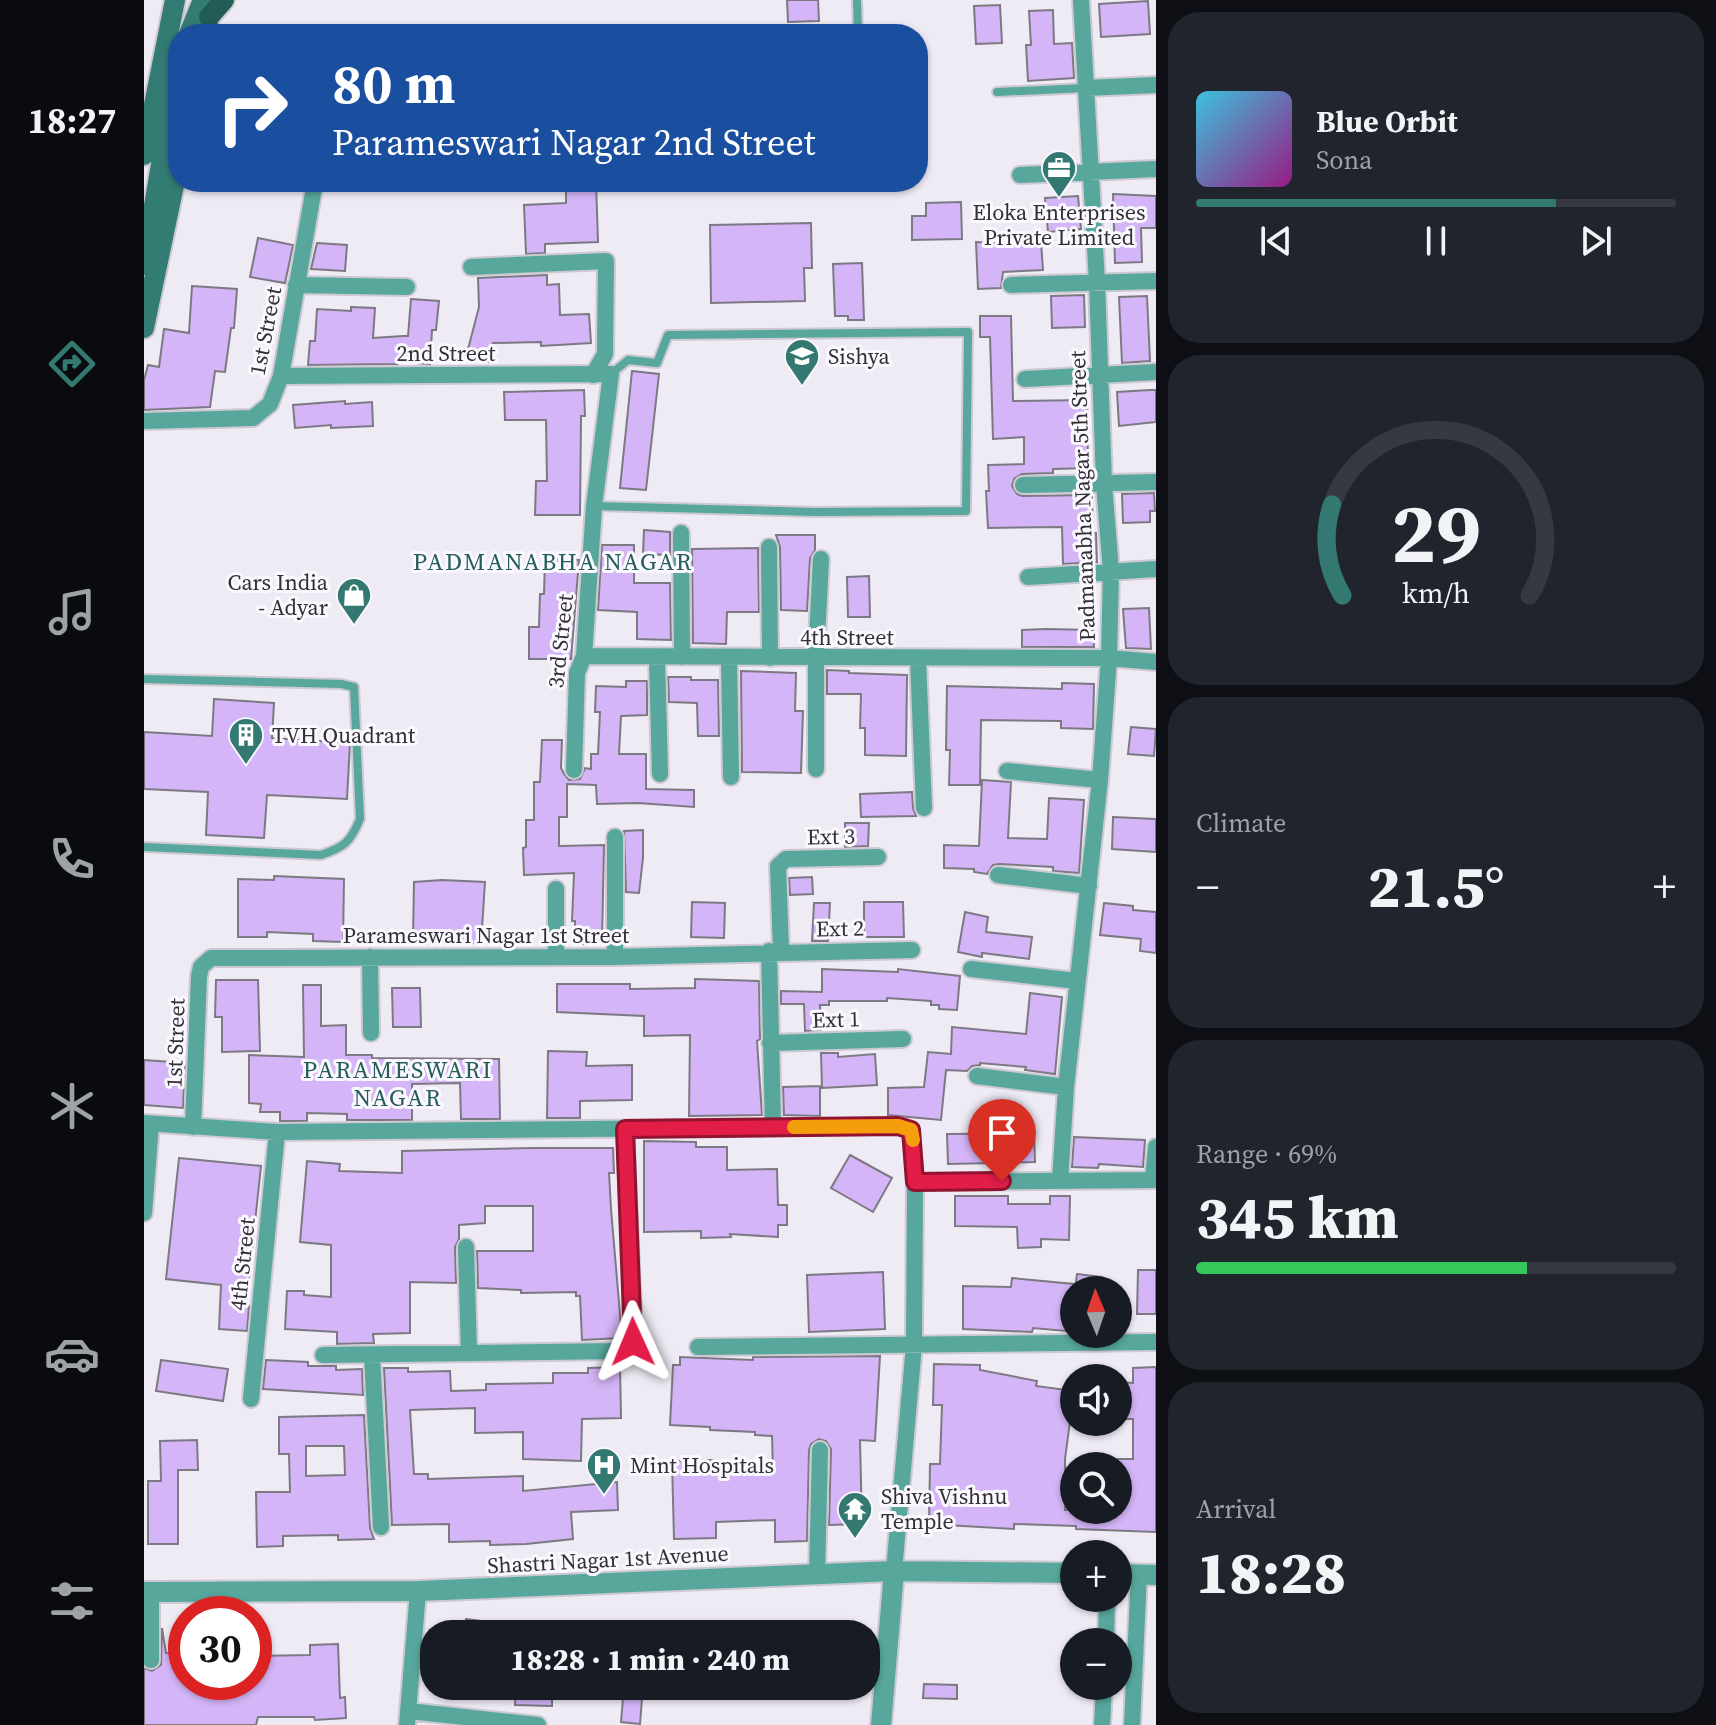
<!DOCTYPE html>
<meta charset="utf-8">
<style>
:root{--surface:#171b24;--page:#20242c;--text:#f1f3f6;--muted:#9ea1a6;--line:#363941;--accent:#337971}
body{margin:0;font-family:"Source Serif 4",serif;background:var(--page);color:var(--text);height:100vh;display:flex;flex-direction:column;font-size:30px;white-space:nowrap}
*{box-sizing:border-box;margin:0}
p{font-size:26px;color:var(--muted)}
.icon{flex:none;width:44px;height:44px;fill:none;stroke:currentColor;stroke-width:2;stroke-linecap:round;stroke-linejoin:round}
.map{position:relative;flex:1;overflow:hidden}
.details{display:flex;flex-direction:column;gap:12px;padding:12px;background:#0d0f14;width:560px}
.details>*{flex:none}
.guide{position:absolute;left:24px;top:24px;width:760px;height:168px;border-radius:32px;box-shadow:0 2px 6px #0004;background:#1a4fa0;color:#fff;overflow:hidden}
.needle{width:52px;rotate:358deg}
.controls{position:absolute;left:916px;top:1276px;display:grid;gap:16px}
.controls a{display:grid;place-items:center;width:72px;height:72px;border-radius:50%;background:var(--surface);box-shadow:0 2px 6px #0004;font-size:40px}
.speed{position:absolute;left:24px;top:1596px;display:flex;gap:16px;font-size:40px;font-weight:700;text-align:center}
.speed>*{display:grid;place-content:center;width:104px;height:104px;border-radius:50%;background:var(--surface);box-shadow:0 2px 6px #0004;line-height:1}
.speed .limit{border:12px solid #d22;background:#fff;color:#111}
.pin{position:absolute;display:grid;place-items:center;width:68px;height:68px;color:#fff;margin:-82px -34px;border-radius:50% 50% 50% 0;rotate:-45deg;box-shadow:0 0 8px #0007}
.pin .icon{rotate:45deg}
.me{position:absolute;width:88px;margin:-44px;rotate:359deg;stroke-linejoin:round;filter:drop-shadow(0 0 6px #0008)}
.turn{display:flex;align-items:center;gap:28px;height:168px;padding:0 32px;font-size:36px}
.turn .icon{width:104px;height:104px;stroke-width:2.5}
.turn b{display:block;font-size:56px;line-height:68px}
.big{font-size:60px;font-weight:800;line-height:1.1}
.details .widget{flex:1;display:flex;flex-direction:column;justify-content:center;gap:12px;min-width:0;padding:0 28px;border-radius:32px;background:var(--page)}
.details .dial{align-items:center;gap:0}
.dial svg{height:208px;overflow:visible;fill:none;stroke:var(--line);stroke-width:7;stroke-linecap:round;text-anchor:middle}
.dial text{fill:var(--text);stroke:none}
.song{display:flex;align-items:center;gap:24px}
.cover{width:96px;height:96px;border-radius:12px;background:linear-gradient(135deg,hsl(190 70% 55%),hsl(310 70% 35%))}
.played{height:8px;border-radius:4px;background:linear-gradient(90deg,var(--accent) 75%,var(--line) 75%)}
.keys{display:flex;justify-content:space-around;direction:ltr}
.heat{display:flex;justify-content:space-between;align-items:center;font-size:44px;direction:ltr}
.charge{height:12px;border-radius:6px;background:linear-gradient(90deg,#34c759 69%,var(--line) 0)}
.trip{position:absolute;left:276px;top:1620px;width:460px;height:80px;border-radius:32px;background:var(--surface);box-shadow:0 2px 6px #0004;font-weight:800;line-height:80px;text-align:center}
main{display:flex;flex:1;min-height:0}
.dock{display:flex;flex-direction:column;width:144px;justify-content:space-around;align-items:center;background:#090b0e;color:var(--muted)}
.dock .icon{width:56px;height:56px}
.dock .current{color:var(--accent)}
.dock b{font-size:36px;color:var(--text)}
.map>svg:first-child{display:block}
</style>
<main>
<nav class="dock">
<b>18:27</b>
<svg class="icon current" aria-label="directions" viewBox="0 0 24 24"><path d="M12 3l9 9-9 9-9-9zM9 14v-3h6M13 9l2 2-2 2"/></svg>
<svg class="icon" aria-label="music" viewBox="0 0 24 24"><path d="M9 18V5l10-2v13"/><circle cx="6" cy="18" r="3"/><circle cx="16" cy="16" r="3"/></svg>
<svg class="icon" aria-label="phone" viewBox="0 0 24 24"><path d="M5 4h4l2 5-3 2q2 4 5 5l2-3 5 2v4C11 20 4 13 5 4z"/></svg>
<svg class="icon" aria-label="climate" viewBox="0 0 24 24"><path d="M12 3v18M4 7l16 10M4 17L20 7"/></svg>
<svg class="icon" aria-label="car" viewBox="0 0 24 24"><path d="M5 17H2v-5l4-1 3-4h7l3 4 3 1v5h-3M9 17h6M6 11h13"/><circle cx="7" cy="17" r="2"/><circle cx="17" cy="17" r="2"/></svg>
<svg class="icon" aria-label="filters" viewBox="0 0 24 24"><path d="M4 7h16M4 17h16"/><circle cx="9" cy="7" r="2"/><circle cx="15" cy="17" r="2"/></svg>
</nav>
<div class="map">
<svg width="1012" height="1725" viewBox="0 0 1012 1725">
<rect width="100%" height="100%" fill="#efebf5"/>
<path fill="#d4b5f7" stroke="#7d7982" stroke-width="2" fill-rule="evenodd" d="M643,0h31l1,21 -31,1z
M1004,1l2,33 -49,3 -2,-33z
M856,5l2,38 -26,1 -2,-38z
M909,10l1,34 18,-1 2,35 -46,3 -2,-36h5l-2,-34z
M422,182h30l2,60 -53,2v9l-19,1 -2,-49 42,-2z
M969,194l43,2v32h-15l1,34 -27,1z
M934,196l3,33 -33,3 -3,-34z
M817,202l1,37 -50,1v-24h14v-13z
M667,223l1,45h-8l1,33 -94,2 -1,-78z
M114,238l35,7 -8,38 -35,-6z
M832,242l29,2 36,-2 2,28 -40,2 -2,16 -23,1z
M173,243l30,2 -2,26 -34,-2z
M718,263l2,57h-16v-4h-13l-2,-52z
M403,275v10l12,-1 1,31 29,-1 2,29 -50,3v-4l-48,1 -5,19 -22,-5 13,-50 -1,-29z
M48,286l45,3 -3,39h-3l-6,44 -10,-1 -5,36 -66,3v-30l4,-15 11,2 5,-38 25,4z
M940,295l1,32 -33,1 -1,-32z
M1003,296l3,65 -28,2 -3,-66z
M267,299l28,2 -3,29h-4l-2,34 -34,-2 1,2 -89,1 2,-24h5l2,-32 34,2v-4l24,1 -2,30 30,-2h5z
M836,316h31l2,85 74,-1 1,68 -35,1v4l-31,1 -8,5 -2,7 5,8 5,2 70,-1 1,38h3l1,29 -34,2 -1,-37 -74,1 -2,-37h3l-1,-26 36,-1v-27l-31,2 -3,-102h-10z
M488,371l27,3 -13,116 -26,-2z
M440,390l1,26h-4l-1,99h-45l1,-34h11l-1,-61h-41l-1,-28z
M1006,390h6v32l-37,4 -2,-34z
M201,401v3l27,-2 1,24 -42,2v-3l-36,3 -2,-23z
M1010,493l1,18h-5v11l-27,1 -1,-29z
M500,530l26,2v23l-27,-1z
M632,535h39v15l-5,8 -3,53 -26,-1 -1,-63z
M458,545h32v38h36l1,57 -34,-1v-27l-39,-2z
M614,548l1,64h-32l-1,32 -33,-1 -1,-94z
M401,559l34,1 -8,99h-42v-32h10l1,-33h4z
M725,576l1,41h-22l-1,-40z
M1005,608l2,41 -25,-1 -3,-39z
M902,629l47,1 1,17h-72v-17z
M683,670l22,1v2l58,2 -1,81 -41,-1v-27h-5l1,-34h-34z
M597,671l55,2 -1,38h8l-2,62 -59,-1z
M524,677h23v3h27l1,56h-21l-1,-33 -28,-1z
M482,681h21v34l-26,1 -2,38h27v35l48,1v17l-56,-4 -41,1 -1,-19 -29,-1v33h-8v29l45,-1 -2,95h-8l-1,4h-18v-23h-3l2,-48 -50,2 -1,-27 3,-1v-27h8v-38h6l2,-42h20l-1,28 3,6 5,6 11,-1 5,-11 6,1v-15h7l2,-42h-5l1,-26 30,1z
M918,683l32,1 -1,45 -32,-1v-7l-80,-1 -1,65h-31l1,-35h-4l1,-64 115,3z
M70,699l60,4 -2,35 78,5 -3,56 -80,-4 -3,43 -58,-3 2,-43 -64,-3v-57l68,4z
M987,727l25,2 -2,27 -26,-2z
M838,780l29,2 -3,56 39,1 2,-41 35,2 -5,73 -26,-2v-4l-54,-3 -6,1 -6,9 -13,-2v-3l-30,-1v-23l35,1z
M768,792l1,16 3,8 -55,1 -1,-23z
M969,817l43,2v33l-44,-3z
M701,823h24l-1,23 -23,1z
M499,830v28l-4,35 -13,-1 -2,-61z
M130,876l70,3 -1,63 -30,-1v-7l-46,-2v5h-29v-58l36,1z
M668,877l1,17 -23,1 -1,-17z
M298,880l43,2 -4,62 -42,-4 1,-3 -27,-1 1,-54z
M548,902l33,1 -1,35 -33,-1z
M720,902h39l1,35h-40z
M670,903h16l-2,38h-16z
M960,903l29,3v4l23,2v41l-16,-2 1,-12 -41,-4z
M821,912l23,5 -2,15 46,5 -3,22 -47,-6v4l-24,-5z
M678,969l76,3v-3l62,7 -3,34 -18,-1v-4h-8v-4l-44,-3v3h-58v4h-9l1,25 -16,1 -1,-27h-23v-13l41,1z
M551,979l64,2 1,58 -3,2 5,74 -73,1 1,-81 -46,1v-20l-87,-4v-28h73v5l65,-1z
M72,980h42l2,71 -38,1v-35h-7z
M159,985h18v41l25,-1v30h26v3l127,1 1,60h-39l-1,-36 -48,1v36h-65v-6l-40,-1v8h-27v-9h-20l1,-8 -12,-1v-48l55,2z
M248,988h28l1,39h-28z
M886,993l32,4 -7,77 -30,-4 1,-3 -46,-4v2l-8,1 -5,5 -21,-1 -5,50 -53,-5v-27l36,-1 4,-35 23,2 1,-27 74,7z
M404,1051l39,1 -1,14 46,-1v35l-52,1v17h-33z
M677,1053h17v4l37,-3 2,31 -55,3z
M0,1060l41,3 -2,45 -39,-3z
M676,1086v30l-36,-1 -1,-28z
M890,1133l1,29 -87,2 -1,-30z
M930,1137l71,3 -2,27 -44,-3 -1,4 -26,-1z
M500,1141l52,1v5h31v23l50,-1 1,36h9v20h-9v12l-48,-3 1,3 -30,1v-7l-57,1z
M389,1148h80l1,25h-5l2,36 11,129 -40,2 -2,-44h-4v-4l-55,1v-3l-43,-2 -1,-37h56v-45h-48v17l-26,2v14l-4,8 1,36 -46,-1v51l-37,1 1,9 -37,1v-12l-52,-3 2,-38h17v4l27,2v-52l-31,-3 7,-81 33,3 -1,7 63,2v-22z
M706,1155l42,23 -19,34 -42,-24z
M35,1158l82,8 -15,140h3l-2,25 -28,-2 2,-44 -55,-6z
M811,1196h53v8h42v-8h20l-1,44 -28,-1v8l-23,1 -1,-21 -62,-1z
M994,1270h18v44h-19z
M739,1272l2,57 -76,3 -2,-57z
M933,1274l25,3 -2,13h-25z
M868,1278l62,6v37l-7,-1 -1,11 -33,-3 -1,4 -69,-3v-43l48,1z
M736,1356l-5,85 -15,-1 2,84 -33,1 2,-76 -5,-8 -7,-2 -8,5 -2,6 -2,91 -32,1v-22l-59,2v16l-42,1 -2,-78 43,-1v12l58,-1 -1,-35 -17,-1v-3l-45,-2v-3l-40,-2 3,-60h7v-8l73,3v-3z
M17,1360l67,9 -5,32 -67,-10z
M122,1360l42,2v4h28v4l26,-1 1,26 -100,-6z
M790,1364l46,1v5l57,11 -1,5 38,5 -9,68v51h53v-51h15v-40h-15v-37l15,1v-15l23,-1v165l-80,-3v-3l-62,-2v5l-85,-5 1,-60h10l2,-59h-9z
M476,1367l1,51 -39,1 -1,42 -58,-2v-27l-48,1v-25l-65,2 4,64h14v5l95,-3v15l94,-9 1,28 -47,2 2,27 -47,5 -36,1v-4l-41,1v-18l-57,1 -8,-157h24v4l42,-1 1,20 35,-1v-6l67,-1v-10h35v-5z
M220,1415l6,113 4,11 -36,1v-5l-55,1v10l-26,1 -1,-55h34l-1,-38h-10v-37zM162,1446h38l1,29 -39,1z
M53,1440l1,30h-20v74h-30v-63h13l-1,-40z
M322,1619l48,6 -1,9h-49z
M18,1628l4,25 20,1v28h68v-26l56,-1v-10l28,-1 2,54 5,-1 1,21 -31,2 -1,-3h-56l-2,8h-112v-57l8,3 9,-6z
M780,1684l33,1v14l-34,-1z
M372,1686h36v20l-37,-1z
M480,1686h19l-3,38 -19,-2z"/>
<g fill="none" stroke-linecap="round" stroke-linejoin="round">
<g stroke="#cdc9d2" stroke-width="12">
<path id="service" d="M713,0l1,34
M853,92l88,-4
M451,506l220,6 151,-1 2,-179 -300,3 -11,28 -29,-3 -17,14
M0,679l197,5 13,3 6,132c-10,24 -16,28 -39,36l-177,-8"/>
</g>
<g stroke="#cdc9d2" stroke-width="20">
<path id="minor" d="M941,88l71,-3
M876,175l136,-6
M327,267l135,-6 -1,93 -12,21
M152,285l111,2
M867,285l145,-4
M137,376l330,-2 -17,132 -10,150 -7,17 -3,97
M881,379l131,-7
M0,421l109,-3 17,-14 11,-28 34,-194
M879,485l133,-3
M537,533l1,124
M625,547l1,111
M884,577l128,-8
M440,656l525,2 47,4
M513,657l3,117
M585,658l2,119
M774,659l6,149
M672,769v-111l5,-99
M863,771l93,9
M471,837v120
M854,875l91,11
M625,951l4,176
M637,951l-3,-85 8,-7 92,-2
M226,957l1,76
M412,957v-68
M827,969l106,12
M626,1043l133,-4
M833,1076l89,11
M0,1123l133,9 621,-6 13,4 4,52 -1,163 -20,226
M49,1127l6,-151 2,-9 10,-9 404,-1 297,-7
M1009,1180l3,-33
M916,1181l6,-94 34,-307 9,-122 2,-87 -7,-87 -7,-202 -16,-282
M771,1182l241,-2
M0,1213l7,-89
M322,1247l3,106
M554,1347l458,-5
M179,1355l296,-4 12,-4 3,-10 -9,-208
M228,1355l9,172
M107,1399l26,-267
M673,1574l3,-124
M962,1642l1,-44
M7,1660v-67
M265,1711l129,14
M263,1725l11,-134
M958,1725l2,-39
M988,1725l7,-151"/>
</g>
<g stroke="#cdc9d2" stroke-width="24">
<path id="tertiary" d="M974,1574l38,1
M0,1592l274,-1 476,-20 180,2
M737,1725l13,-154"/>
</g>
<g stroke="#cdc9d2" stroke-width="24">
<path id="secondary" d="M45,34l14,-34
M64,34v-34
M0,155l31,-155
M0,265l34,-201
M0,328l34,-162"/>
</g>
<g stroke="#cdc9d2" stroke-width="24">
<path id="primary" d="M65,17l15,-17"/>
</g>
<use href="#service" stroke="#57a79d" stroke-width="8"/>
<use href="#minor" stroke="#57a79d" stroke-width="16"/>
<use href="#tertiary" stroke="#57a79d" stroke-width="20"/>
<use href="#secondary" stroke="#337c73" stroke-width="20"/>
<use href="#primary" stroke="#225c56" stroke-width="20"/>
</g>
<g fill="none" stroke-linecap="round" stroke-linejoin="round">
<g stroke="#92132f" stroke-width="20">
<path id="route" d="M489,1342l-8,-213 273,-3 13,4 4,52 87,-1"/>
</g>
<use href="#route" stroke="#e11d48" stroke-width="14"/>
<path stroke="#f59e0b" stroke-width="14" d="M650,1127l104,-1 13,4 2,10"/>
</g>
<defs>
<g id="office-pin" transform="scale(1.8)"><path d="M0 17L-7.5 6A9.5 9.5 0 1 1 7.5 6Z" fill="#337971" stroke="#fbf9ff"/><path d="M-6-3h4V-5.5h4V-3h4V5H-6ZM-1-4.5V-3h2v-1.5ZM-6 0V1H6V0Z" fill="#fff"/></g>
<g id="school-pin" transform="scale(1.8)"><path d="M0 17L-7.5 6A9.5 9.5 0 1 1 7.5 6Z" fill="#337971" stroke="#fbf9ff"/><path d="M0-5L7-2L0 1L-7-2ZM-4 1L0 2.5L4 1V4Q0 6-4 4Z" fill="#fff"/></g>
<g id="shop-pin" transform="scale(1.8)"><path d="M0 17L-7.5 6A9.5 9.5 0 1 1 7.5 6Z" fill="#337971" stroke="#fbf9ff"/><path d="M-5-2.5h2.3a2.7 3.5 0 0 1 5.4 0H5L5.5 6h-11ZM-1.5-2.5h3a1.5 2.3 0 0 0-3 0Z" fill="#fff"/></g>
<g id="building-pin" transform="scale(1.8)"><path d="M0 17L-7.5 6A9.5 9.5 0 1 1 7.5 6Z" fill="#337971" stroke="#fbf9ff"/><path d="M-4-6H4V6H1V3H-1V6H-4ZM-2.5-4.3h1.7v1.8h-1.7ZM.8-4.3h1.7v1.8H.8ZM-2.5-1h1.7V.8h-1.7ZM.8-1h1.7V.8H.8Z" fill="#fff"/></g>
<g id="hospital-pin" transform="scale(1.8)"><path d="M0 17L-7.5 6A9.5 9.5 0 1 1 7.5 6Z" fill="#337971" stroke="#fbf9ff"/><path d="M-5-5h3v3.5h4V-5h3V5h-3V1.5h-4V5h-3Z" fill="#fff"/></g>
<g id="temple-pin" transform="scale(1.8)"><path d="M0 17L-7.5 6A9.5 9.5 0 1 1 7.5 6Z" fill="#337971" stroke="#fbf9ff"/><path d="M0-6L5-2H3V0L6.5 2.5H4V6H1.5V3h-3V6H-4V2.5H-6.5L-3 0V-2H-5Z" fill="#fff"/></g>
</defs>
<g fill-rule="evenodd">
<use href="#office-pin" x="915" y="168"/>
<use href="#school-pin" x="658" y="356"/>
<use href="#shop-pin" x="210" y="595"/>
<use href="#building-pin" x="102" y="735"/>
<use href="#hospital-pin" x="460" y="1465"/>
<use href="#temple-pin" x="711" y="1509"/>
</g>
<g text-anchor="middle" stroke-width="6" stroke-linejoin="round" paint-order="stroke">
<g font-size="22" fill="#323034" stroke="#fbf9ff" text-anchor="start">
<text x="915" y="220" text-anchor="middle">Eloka Enterprises<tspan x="915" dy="25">Private Limited</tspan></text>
<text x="684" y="364">Sishya</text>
<text x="184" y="590" text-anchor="end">Cars India<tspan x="184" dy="25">- Adyar</tspan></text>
<text x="128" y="743">TVH Quadrant</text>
<text x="486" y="1473">Mint Hospitals</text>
<text x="737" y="1504">Shiva Vishnu<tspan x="737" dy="25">Temple</tspan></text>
</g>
<g font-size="22" fill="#323034" stroke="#fbf9ff">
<text transform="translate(121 331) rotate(-79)" y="8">1st Street</text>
<text x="302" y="361">2nd Street</text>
<text transform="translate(938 496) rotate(-92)" y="8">Padmanabha Nagar 5th Street</text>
<text x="703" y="645">4th Street</text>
<text transform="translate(416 641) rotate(-84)" y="8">3rd Street</text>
<text transform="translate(687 836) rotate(-1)" y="8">Ext 3</text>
<text transform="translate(696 928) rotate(-1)" y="8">Ext 2</text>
<text x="342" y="943">Parameswari Nagar 1st Street</text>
<text transform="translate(692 1019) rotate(-2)" y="8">Ext 1</text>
<text transform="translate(31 1043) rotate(-88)" y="8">1st Street</text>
<text transform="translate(98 1264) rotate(-84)" y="8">4th Street</text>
<text transform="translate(464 1559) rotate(-3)" y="8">Shastri Nagar 1st Avenue</text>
</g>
<g font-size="24" letter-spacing="2" fill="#255d57" stroke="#fbf9ff">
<text x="409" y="570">PADMANABHA NAGAR</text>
<text x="254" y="1078">PARAMESWARI<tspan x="254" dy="28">NAGAR</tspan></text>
</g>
</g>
</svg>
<div class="controls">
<a><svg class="needle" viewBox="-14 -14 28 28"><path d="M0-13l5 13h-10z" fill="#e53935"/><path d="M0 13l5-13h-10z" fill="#9ea1a6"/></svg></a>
<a><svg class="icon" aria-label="sound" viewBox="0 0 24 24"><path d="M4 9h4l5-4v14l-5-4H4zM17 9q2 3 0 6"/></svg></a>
<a><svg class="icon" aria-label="search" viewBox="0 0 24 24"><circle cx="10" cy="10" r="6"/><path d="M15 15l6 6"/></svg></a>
<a>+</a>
<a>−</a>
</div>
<div class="speed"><div class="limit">30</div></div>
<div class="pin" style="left:858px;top:1181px;background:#d93025"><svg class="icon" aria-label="arrive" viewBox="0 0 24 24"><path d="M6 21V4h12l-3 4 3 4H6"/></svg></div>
<svg class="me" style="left:489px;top:1342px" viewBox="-20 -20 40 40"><path d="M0-17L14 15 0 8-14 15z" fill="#e11d48" stroke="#fff" stroke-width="4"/></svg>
<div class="trip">18:28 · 1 min · 240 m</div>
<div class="guide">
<div class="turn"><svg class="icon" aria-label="right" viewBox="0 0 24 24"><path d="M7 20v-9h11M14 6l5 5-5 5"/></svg><div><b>80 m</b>Parameswari Nagar 2nd Street</div></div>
</div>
</div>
<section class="details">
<div class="widget">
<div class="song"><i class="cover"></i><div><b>Blue Orbit</b><p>Sona</p></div></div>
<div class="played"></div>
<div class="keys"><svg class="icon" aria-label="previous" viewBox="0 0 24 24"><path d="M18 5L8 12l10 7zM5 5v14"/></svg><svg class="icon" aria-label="pause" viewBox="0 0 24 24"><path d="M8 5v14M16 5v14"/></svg><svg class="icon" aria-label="next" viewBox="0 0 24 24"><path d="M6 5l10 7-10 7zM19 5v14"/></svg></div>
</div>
<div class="widget dial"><svg viewBox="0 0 100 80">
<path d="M14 69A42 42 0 1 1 86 69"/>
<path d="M14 69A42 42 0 0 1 10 34" stroke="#337971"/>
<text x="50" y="56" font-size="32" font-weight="700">29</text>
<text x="50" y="72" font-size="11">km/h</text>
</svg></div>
<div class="widget"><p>Climate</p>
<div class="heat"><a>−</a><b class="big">21.5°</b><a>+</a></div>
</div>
<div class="widget"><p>Range · 69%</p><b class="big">345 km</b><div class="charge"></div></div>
<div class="widget"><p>Arrival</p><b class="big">18:28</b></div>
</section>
</main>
